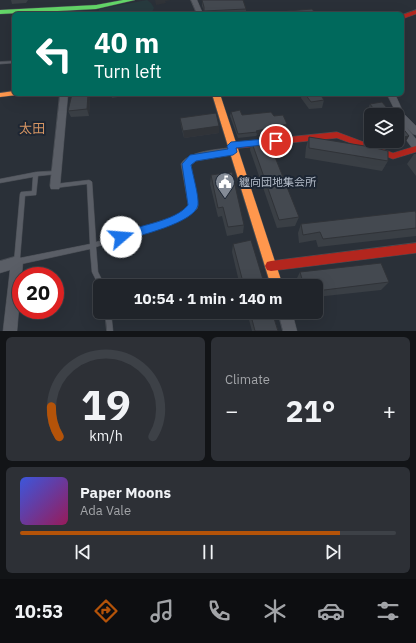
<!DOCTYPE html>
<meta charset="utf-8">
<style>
:root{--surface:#20242a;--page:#2d3036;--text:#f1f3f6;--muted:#a2a4a8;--line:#3d4147;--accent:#b45309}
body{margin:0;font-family:"IBM Plex Sans","Noto Sans JP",sans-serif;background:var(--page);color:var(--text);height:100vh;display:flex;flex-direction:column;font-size:15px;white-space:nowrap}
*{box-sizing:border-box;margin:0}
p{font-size:13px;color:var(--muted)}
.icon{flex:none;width:22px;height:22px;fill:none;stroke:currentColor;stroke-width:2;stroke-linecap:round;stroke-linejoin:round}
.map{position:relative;height:331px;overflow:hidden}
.panel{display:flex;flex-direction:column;gap:6px;padding:6px;background:#121417;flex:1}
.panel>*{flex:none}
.banner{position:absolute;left:12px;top:12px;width:392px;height:84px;border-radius:6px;box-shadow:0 4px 16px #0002,0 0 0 1px var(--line);background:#00695c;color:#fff;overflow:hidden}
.fabs{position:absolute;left:364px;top:108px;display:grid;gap:8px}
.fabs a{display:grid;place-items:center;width:40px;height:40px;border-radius:6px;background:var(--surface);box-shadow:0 4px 16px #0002,0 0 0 1px var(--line);font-size:20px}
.speed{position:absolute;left:12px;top:267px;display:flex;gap:8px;font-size:20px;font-weight:700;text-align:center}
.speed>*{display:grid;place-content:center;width:52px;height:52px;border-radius:50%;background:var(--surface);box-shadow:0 4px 16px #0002,0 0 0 1px var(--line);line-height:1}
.speed .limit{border:6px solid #d22;background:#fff;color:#111}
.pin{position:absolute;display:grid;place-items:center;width:34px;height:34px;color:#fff;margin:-17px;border:2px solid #fff;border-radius:50%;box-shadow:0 1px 4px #0007}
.me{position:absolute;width:44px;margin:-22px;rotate:72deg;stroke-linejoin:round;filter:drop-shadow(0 0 3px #0008)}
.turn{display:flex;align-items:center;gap:14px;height:84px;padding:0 16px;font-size:18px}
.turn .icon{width:52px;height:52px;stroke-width:2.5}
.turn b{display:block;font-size:28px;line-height:34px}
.big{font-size:30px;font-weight:700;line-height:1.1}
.panel .tile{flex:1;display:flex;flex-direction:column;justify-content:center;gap:6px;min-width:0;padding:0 14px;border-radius:6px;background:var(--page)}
.panel .dial{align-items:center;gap:0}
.dial svg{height:104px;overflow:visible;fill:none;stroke:var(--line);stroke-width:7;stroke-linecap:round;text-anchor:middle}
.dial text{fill:var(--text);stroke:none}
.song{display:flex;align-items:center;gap:12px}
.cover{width:48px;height:48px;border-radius:6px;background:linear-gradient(135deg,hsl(230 70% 55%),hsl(330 70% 35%))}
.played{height:4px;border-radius:2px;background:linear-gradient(90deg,var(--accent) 85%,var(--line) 85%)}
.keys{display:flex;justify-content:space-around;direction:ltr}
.heat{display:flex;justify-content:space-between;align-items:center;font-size:22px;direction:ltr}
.panel .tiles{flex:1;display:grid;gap:6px;grid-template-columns:1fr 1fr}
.tile:last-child{grid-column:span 2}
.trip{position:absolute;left:93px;top:279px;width:230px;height:40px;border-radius:6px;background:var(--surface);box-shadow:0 4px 16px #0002,0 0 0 1px var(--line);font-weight:700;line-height:40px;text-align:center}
.menu{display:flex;height:64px;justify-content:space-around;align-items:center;background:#0d0e11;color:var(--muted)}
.menu .icon{width:28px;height:28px}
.menu .on{color:var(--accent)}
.menu b{font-size:18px;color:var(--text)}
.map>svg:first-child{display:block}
</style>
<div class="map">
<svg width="416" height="331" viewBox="0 0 416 331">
<rect width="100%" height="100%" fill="#2a3038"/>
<path fill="#273a3e" d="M147,0l4,3 3,5 -3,6h-53l1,-5z"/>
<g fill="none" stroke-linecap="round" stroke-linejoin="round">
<g stroke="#484c53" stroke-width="1">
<path id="lane" d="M12,61h1v2l-13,1v-2z
M55,171l2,1 1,1 -1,1 -19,2 -2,19 -11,1 -5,62 70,-14 -3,-60 -32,4h-2l-1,-2 1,-2h2l34,-4 2,1 1,1 4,60 83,-27 12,-11h4l1,2 -13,13 -87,28 2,25 7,14h-5v2l-8,-16 -2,-23 -73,16 -2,-1 -1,-2 6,-68 1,-2 11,-1 1,-14 -33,6v-4l36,-7z
M105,312h6l2,19h-6z"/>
</g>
<g stroke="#484c53" stroke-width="1">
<path id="street" d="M191,0h6l6,14h-6z
M60,94h8l-8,92 -1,3h-8l-1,-3z
M387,94h8l9,20 12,12v9l-3,-1 -6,-6 9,11v11l-3,-1 -16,-21v-9h2z
M233,147l3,1 2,3 -2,3 -40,7 -5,4 7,41 -1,3 -4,2 -4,-2 -8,-45c8,-14 37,-14 52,-17z
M17,256l4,2 2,4 -6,69h-14l7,-61 -10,3v-12z
M278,312h14l5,19h-14z"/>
</g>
<g stroke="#484c53" stroke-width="1">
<path id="fast" d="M123,0h12l-39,9 -96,5v-4l96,-5z"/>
</g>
<g stroke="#484c53" stroke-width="1">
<path id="slow" d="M14,91v3l3,1 -17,2v-4z
M212,94h8l63,192h-12z"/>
</g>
<g stroke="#484c53" stroke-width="1">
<path id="jam" d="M416,10v4l-14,5v-4z
M337,132l56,21 23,-7v6l-23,7 -56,-21 -106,11 -4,-3 4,-3z
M416,243v10l-145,18 -4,-1 -2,-4 2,-4 4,-1z"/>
</g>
<use href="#lane" fill="#5a5e66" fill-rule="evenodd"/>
<use href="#street" fill="#5a5e66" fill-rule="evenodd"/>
<use href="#fast" fill="#63d668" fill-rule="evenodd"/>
<use href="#slow" fill="#ff974d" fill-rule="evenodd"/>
<use href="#jam" fill="#b3261e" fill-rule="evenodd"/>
</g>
<path fill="#3a3f45" d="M11,0h17l-2,3 -14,1z
M202,0l44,9v5h-42v-3l-2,-5z
M111,94h13v2l-12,2z
M302,94h18l4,6 -2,8 -13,1 -8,-11z
M90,97l-1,19 -18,1 -3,-6z
M370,104l23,11h-22v2l-4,-6z
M231,112l11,3 32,1 12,12 -29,7 -1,1 -18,2 -8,-22z
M180,118l39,15 -35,5 -3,-12z
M409,136l-4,7 -13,2 -4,-4h9z
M309,137l79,24 -6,10 -77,-13 1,-11z
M251,140l48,77 -4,9 -18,2 -27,-78z
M414,154h2v22l-9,-12z
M211,175l33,50 -1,8 -16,3 -5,-20 -4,1 -8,-33z
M416,213v23l-98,11 -2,-7 -17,3 -1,-10 3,-9z
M233,244l32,42h-25l-8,-34z
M300,272l89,10 -8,8 -65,7v-11h-18l-2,-6z
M247,312h25l6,19h-26z"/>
<path fill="#303338" d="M155,0h16l-6,1 1,2 -10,2z
M88,94h1l1,3 -1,19 -2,-7z
M287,124l-1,4 -29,7 -1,-4z
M219,126v7l-35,5 -1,-7z
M409,136l-4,7 -13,2 2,-4h3v-3z"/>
<path fill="#444950" stroke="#303338" d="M202,0h41l3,9 -42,2v-4z
M312,9l4,5h-28l-1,-3z
M72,94h16l-1,15 -19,2z
M305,94h15l4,6 -13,2z
M382,102l11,13h-15l-8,-11z
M240,110l2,5 29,-3 3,4 9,-1 4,9 -31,7 1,1 -19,2 -7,-22z
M216,113l3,13 -36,5 -3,-13z
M397,121l12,15 -12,2z
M309,137l62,10 17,4v10l-79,-13z
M263,139l1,3h5l30,75 -20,3 -28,-80z
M232,172l12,53 -16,2 -5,-20 -5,1 -7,-33z
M415,211l1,2v15l-93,11 -3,-7 -17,3 -2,-11z
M251,240l14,46h-21l-11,-42z
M381,263l8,19 -73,9v-5h-12l-4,-14z
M250,312h22l6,19h-23z"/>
<path fill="#1a73e8" stroke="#114b97" d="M276,138l5,3 -1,2 -44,5 1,4 -4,3 -37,6 -5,4c2,11 8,31 7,40 -3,18 -61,31 -77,36l-3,-1 -2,-3 2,-4c19,-7 58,-12 70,-28l-6,-41 8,-9 38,-6 -1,-3 4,-4z"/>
<defs>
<g id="civic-pin" transform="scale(1)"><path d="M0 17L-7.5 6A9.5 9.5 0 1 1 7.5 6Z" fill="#848b96" stroke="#1d2633"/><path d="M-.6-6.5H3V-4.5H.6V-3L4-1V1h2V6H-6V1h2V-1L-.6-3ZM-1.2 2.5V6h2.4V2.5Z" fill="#fff"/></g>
</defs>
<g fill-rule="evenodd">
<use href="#civic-pin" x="225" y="182"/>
</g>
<g text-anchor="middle" stroke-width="4" stroke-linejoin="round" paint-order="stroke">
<g font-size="11" fill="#b4bcc9" stroke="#1d2633" text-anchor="start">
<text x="239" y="186">纏向団地集会所</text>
</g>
<g font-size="13" fill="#d59563" stroke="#1d2633">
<text x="32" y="133">太田</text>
</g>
</g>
</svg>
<div class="fabs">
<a><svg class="icon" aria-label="layers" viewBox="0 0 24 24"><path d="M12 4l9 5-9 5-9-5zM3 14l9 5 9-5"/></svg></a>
</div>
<div class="speed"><div class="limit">20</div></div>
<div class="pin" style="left:276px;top:141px;background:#d93025"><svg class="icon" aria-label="arrive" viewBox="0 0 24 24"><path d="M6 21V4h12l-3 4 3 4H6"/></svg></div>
<svg class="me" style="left:121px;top:237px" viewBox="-20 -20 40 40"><circle r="19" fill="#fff"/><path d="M0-13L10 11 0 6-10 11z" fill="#1a73e8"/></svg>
<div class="trip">10:54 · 1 min · 140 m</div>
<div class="banner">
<div class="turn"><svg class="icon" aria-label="left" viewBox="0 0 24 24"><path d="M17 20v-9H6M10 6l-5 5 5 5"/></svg><div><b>40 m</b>Turn left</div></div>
</div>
</div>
<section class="panel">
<div class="tiles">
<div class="tile dial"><svg viewBox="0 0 100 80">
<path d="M14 69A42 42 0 1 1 86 69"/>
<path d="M14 69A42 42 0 0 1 8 46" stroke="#b45309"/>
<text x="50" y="56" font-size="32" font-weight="700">19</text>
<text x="50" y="72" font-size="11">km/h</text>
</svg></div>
<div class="tile"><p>Climate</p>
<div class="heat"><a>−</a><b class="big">21°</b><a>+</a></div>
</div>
<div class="tile">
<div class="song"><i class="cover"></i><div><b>Paper Moons</b><p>Ada Vale</p></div></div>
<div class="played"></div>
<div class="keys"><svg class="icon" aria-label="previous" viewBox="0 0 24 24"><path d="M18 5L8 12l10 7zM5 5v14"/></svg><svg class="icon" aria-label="pause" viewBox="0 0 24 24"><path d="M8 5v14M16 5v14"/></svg><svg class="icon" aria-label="next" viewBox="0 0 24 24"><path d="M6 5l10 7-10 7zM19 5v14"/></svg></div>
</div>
</div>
</section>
<nav class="menu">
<b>10:53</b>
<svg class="icon on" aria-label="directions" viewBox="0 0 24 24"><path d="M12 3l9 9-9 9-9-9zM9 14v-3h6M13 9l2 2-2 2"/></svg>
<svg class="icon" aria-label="music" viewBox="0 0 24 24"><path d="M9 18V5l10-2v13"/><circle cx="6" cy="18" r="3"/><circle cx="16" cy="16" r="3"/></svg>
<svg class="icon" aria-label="phone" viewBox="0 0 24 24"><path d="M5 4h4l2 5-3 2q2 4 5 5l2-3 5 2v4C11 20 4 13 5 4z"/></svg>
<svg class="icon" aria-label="climate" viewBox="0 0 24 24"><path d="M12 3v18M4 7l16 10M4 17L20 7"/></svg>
<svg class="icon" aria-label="car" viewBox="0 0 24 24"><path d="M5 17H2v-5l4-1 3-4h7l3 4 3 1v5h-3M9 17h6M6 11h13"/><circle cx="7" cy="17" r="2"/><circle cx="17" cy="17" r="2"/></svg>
<svg class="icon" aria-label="filters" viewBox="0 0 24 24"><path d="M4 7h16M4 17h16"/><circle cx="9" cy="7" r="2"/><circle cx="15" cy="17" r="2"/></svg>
</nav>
